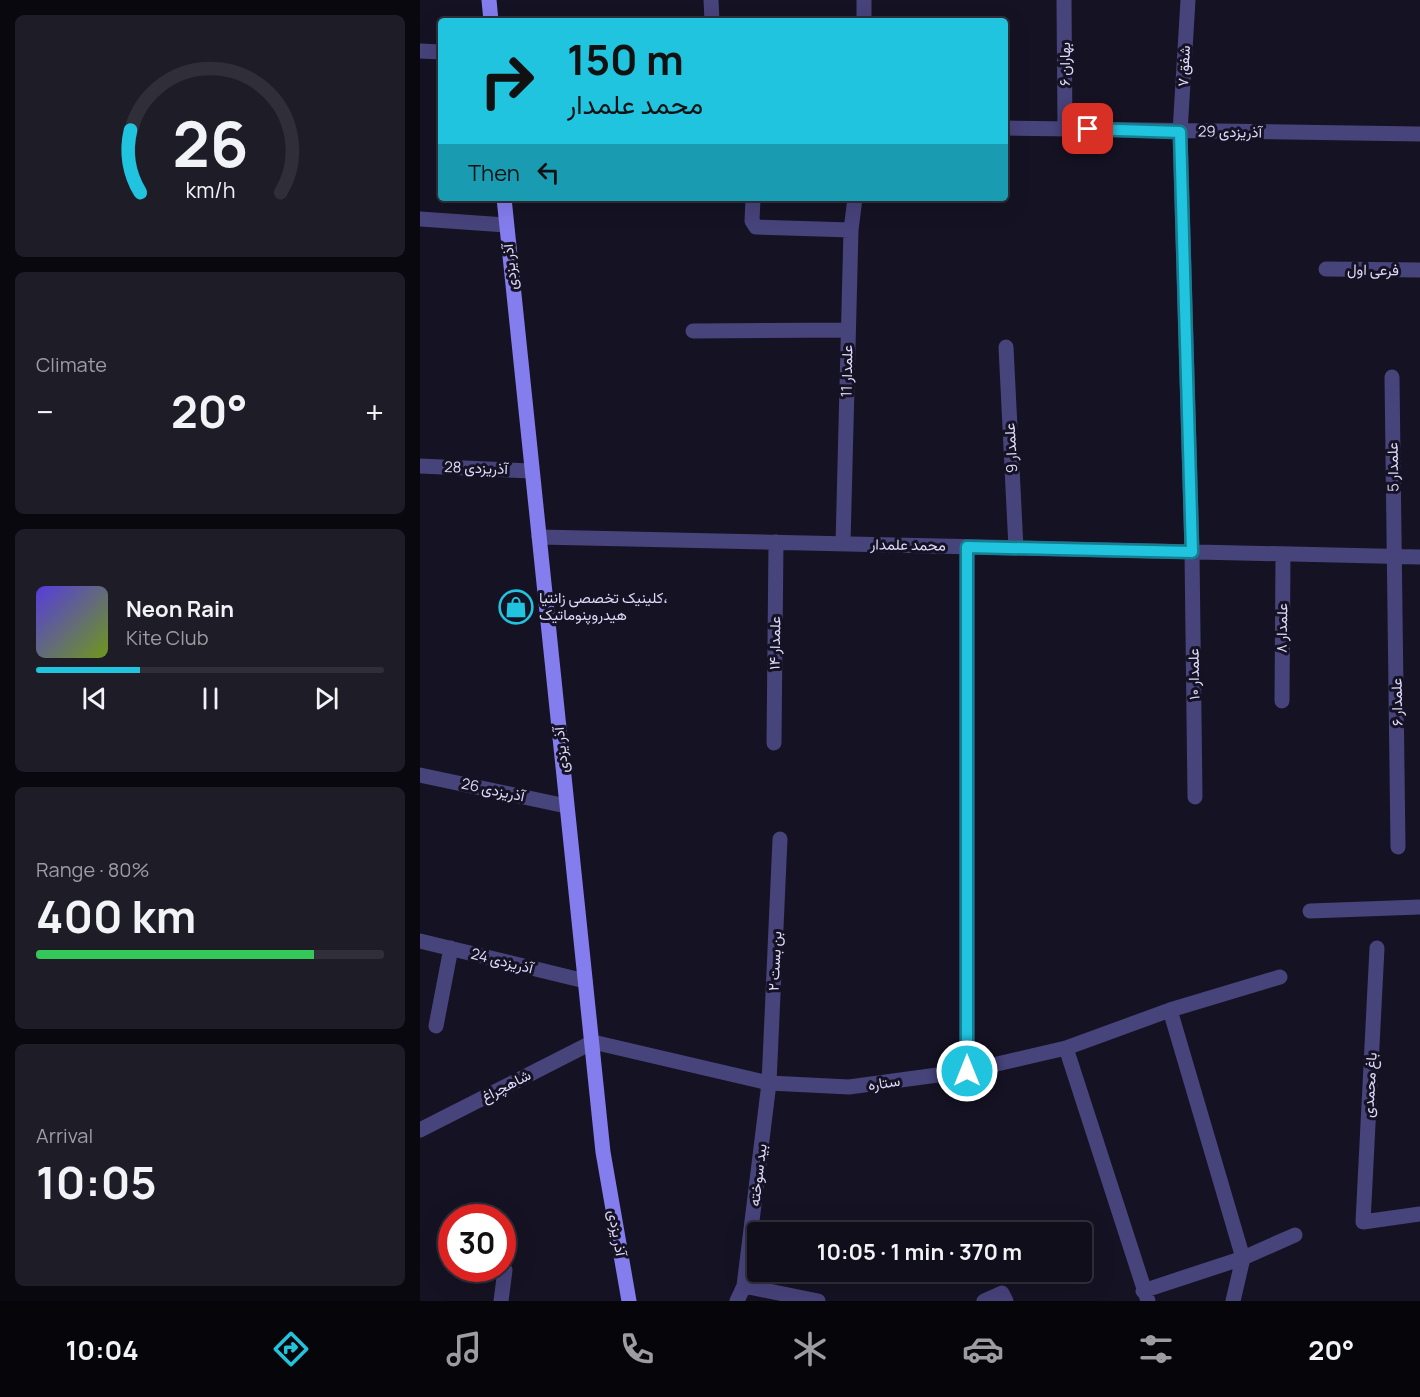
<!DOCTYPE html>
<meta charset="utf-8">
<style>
:root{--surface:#100e1a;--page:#1e1c27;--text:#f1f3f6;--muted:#9c9ca2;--line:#302e39;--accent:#20c4df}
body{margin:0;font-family:Manrope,Vazirmatn,sans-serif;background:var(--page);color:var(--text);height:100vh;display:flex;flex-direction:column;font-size:22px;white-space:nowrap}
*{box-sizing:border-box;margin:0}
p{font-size:20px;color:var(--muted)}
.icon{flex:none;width:33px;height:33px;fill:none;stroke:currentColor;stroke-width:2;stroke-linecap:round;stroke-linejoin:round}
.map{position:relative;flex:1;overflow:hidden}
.drawer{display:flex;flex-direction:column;gap:15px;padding:15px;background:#09080e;width:420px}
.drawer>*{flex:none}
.top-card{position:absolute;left:18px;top:18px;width:570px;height:183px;border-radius:6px;box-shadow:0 6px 24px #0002,0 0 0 2px var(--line);background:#20c4df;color:#111;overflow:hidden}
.speed{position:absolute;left:18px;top:1204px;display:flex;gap:12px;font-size:30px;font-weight:700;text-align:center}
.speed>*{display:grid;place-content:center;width:78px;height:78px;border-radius:50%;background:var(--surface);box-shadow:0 6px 24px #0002,0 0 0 2px var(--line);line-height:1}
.speed .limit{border:9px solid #d22;background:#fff;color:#111}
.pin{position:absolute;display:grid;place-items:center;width:51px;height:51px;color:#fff;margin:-26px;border-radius:12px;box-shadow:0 3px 9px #0006}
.me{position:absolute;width:66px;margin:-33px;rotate:0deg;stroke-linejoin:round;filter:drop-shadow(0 0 4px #0008)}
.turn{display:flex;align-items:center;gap:21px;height:126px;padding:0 30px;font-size:27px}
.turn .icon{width:78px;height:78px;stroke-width:2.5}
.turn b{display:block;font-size:42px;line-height:51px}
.then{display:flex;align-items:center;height:57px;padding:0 30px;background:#0003;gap:12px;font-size:22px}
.big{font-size:45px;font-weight:700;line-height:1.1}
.drawer .tile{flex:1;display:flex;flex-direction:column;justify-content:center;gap:9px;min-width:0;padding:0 21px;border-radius:9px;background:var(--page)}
.drawer .dial{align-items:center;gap:0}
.dial svg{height:156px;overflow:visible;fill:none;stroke:var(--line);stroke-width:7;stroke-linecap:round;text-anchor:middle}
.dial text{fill:var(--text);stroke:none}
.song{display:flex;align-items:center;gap:18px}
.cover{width:72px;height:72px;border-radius:9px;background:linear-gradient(135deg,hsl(250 70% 55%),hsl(80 70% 35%))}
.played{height:6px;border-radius:3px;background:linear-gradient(90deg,var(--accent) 30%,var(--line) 30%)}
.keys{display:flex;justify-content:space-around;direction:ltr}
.heat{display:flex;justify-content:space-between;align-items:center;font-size:33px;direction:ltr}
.charge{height:9px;border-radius:4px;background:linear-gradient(90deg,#34c759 80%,var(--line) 0)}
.trip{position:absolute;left:327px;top:1222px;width:345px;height:60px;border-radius:6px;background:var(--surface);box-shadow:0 6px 24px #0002,0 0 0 2px var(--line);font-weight:700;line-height:60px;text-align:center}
.tab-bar{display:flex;height:96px;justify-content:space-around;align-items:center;background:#06060a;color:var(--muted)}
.tab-bar .icon{width:42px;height:42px}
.tab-bar .selected{color:var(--accent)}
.tab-bar b{font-size:27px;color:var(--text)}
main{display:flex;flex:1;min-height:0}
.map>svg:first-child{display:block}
</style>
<main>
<section class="drawer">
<div class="tile dial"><svg viewBox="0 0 100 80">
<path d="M14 69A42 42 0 1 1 86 69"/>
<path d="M14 69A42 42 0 0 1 9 37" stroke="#20c4df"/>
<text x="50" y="56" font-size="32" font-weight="700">26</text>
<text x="50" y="72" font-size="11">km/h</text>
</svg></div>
<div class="tile"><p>Climate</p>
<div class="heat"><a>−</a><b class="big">20°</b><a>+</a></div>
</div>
<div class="tile">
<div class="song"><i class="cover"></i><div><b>Neon Rain</b><p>Kite Club</p></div></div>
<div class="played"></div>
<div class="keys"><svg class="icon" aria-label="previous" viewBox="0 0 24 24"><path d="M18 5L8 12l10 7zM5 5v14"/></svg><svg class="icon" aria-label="pause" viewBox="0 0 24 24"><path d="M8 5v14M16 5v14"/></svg><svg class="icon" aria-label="next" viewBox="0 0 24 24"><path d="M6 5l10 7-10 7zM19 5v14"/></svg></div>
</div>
<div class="tile"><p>Range · 80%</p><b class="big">400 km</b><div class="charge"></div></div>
<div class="tile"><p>Arrival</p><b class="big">10:05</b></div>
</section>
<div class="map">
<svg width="1000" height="1301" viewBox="0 0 1000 1301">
<rect width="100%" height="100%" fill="#151223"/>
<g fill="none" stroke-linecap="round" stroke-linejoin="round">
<path stroke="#47437b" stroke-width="15" d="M291,0l1,21
M444,0v21
M644,0l1,129
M768,0l-8,132 12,420 3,245
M0,51l21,1
M585,128l415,6
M333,198l-1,23 4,6 95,3
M0,219l86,6
M906,269l94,1
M273,331l155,-1
M586,347l10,201
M972,377l6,470
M0,466l111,5
M119,537l881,20
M423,544l8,-314 4,-32
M547,547v524
M862,701l1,-147
M354,743l2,-201
M0,775l146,31
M890,911l110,-4
M0,941l165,40
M957,948l-14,274 57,-8
M16,1026l15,-78
M646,1048l82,253
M0,1130l173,-88 176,41 80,4 118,-16 99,-23 104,-38 110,-33
M324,1286l74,15
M723,1291l100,-33 -73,-248
M81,1301l4,-31
M317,1301l7,-15 25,-203 11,-244
M564,1301l18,-8 4,8
M813,1301l10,-43 52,-23"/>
<path stroke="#847ded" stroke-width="15" d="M69,0l2,21
M84,198l99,954 26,149"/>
</g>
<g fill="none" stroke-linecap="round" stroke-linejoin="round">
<g stroke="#157f91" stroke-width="15">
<path id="route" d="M547,1071v-524l225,5 -12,-420 -92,-3"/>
</g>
<use href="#route" stroke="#20c4df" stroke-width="10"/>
</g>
<defs>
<g id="shop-ring" transform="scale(1.725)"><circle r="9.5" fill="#151223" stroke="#20c4df" stroke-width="1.5"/><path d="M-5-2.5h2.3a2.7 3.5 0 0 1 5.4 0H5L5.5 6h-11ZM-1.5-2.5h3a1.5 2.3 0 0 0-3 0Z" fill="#20c4df"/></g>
</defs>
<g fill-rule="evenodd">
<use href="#shop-ring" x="96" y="607"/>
</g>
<g text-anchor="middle" stroke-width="6" stroke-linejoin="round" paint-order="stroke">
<g font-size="15" fill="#ded9fa" stroke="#151223">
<text transform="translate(645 64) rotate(-90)" y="5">بهاران ۶</text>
<text transform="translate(764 66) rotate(-87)" y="5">شفق ۷</text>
<text transform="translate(810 132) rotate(1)" y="5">آذریزدی 29</text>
<text transform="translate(90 267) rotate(-96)" y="5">آذر یزدی</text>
<text transform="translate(953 270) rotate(1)" y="5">فرعی اول</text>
<text transform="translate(427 371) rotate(-89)" y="5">علمدار 11</text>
<text transform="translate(591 448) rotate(-93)" y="5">علمدار 9</text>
<text transform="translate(973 467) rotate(-91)" y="5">علمدار 5</text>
<text transform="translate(56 468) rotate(2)" y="5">آذریزدی 28</text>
<text transform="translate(488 545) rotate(1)" y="5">محمد علمدار</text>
<text transform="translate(862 628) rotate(-89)" y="5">علمدار ۸</text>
<text transform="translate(355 643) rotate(-89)" y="5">علمدار ۱۴</text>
<text transform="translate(774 674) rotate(-91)" y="5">علمدار ۱۰</text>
<text transform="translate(977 702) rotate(-91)" y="5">علمدار ۶</text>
<text transform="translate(141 750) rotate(-96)" y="5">آذر یزدی</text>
<text transform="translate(73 790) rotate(12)" y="5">آذریزدی 26</text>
<text transform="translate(82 961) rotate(14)" y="5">آذریزدی 24</text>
<text transform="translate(355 961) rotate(-87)" y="5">بن بست ۲</text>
<text transform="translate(464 1083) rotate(-8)" y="5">ستاره</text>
<text transform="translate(950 1085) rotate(-87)" y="5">باغ محمدی</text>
<text transform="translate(86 1086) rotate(-27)" y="5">شاهچراغ</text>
<text transform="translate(338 1175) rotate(-83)" y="5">بید سوخته</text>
<text transform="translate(197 1233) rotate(80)" y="5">آذر یزدی</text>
</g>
<g font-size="15" fill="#ded9fa" stroke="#151223" text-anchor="start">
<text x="119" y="603">کلینیک تخصصی زانتیا،<tspan x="119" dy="17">هیدروپنوماتیک</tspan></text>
</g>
</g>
</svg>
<div class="speed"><div class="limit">30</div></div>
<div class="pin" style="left:668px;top:129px;background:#d93025"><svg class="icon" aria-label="arrive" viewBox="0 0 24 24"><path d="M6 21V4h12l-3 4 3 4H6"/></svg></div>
<svg class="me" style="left:547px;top:1071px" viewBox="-20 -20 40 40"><circle r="17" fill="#20c4df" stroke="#fff" stroke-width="3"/><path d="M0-11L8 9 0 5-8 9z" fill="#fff"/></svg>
<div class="trip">10:05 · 1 min · 370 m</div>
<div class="top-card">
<div class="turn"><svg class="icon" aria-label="right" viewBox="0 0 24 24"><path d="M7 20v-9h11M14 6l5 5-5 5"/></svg><div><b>150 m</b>محمد علمدار</div></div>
<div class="then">Then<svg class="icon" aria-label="left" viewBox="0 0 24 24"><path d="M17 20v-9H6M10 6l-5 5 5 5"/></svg></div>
</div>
</div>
</main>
<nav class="tab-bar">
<b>10:04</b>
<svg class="icon selected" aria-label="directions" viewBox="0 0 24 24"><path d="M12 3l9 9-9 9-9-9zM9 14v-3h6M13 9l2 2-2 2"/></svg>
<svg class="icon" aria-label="music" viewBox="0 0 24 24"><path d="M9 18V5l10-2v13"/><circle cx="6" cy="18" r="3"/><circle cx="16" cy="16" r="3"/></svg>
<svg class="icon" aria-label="phone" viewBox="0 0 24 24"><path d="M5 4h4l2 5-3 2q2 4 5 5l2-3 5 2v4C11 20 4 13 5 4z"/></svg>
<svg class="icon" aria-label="climate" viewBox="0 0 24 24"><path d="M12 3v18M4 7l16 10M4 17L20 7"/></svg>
<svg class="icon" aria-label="car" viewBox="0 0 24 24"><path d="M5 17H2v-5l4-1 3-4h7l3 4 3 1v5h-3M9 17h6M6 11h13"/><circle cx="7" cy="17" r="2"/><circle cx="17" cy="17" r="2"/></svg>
<svg class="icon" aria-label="filters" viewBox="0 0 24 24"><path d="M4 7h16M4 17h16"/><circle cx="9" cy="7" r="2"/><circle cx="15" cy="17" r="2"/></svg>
<b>20°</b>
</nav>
